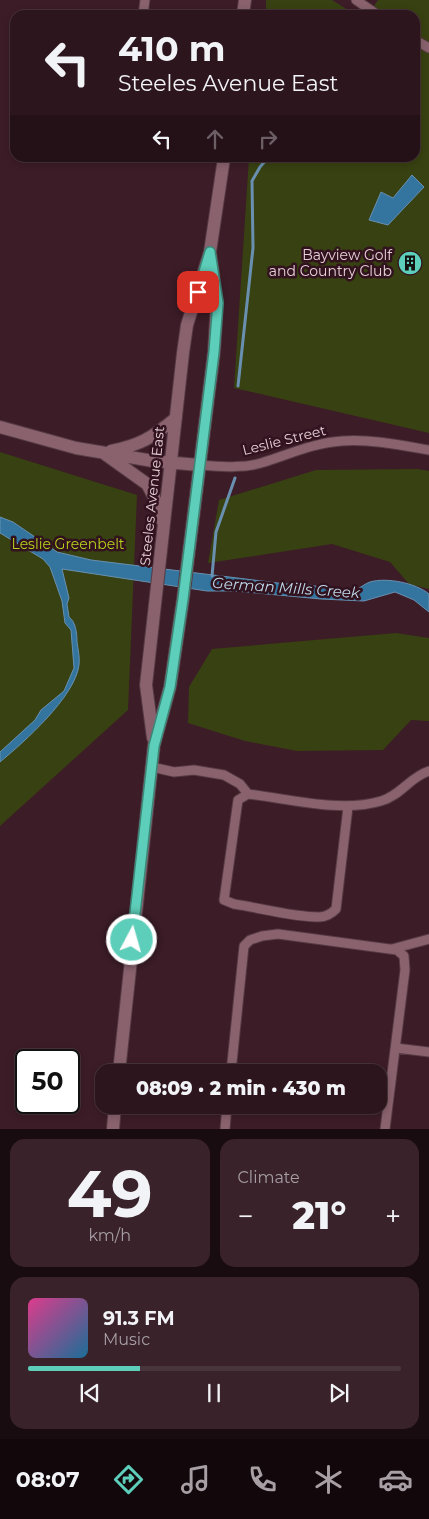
<!DOCTYPE html>
<meta charset="utf-8">
<style>
:root{--surface:#2d151d;--page:#39222a;--text:#f1f3f6;--muted:#a79fa4;--line:#48343b;--accent:#5dceb9}
body{margin:0;font-family:Montserrat,sans-serif;background:var(--page);color:var(--text);height:100vh;display:flex;flex-direction:column;font-size:19px;white-space:nowrap}
*{box-sizing:border-box;margin:0}
p{font-size:16px;color:var(--muted)}
.icon{flex:none;width:28px;height:28px;fill:none;stroke:currentColor;stroke-width:2;stroke-linecap:round;stroke-linejoin:round}
.map{position:relative;height:1129px;overflow:hidden}
.details{display:flex;flex-direction:column;gap:10px;padding:10px;background:#190c10;flex:1}
.details>*{flex:none}
.hud{position:absolute;left:10px;top:10px;width:410px;height:152px;border-radius:15px;box-shadow:0 2px 8px #0003,0 0 0 1px var(--line);background:#2d151d;color:var(--text);overflow:hidden}
.speed{position:absolute;left:15px;top:1049px;display:flex;gap:10px;font-size:25px;font-weight:700;text-align:center}
.speed>*{display:grid;place-content:center;width:65px;height:65px;border-radius:50%;background:var(--surface);box-shadow:0 2px 8px #0003,0 0 0 1px var(--line);line-height:1}
.speed .limit{border:2px solid #111;border-radius:8px;background:#fff;color:#111}
.pin{position:absolute;display:grid;place-items:center;width:42px;height:42px;color:#fff;margin:-21px;border-radius:10px;box-shadow:0 2px 8px #0006}
.me{position:absolute;width:55px;margin:-28px;rotate:6deg;stroke-linejoin:round;filter:drop-shadow(0 0 4px #0008)}
.turn{display:flex;align-items:center;gap:18px;height:105px;padding:0 25px;font-size:22px}
.turn .icon{width:65px;height:65px;stroke-width:2.5}
.turn b{display:block;font-size:35px;line-height:42px}
.lanes{display:flex;align-items:center;height:48px;padding:0 25px;background:#0003;justify-content:center;gap:25px;direction:ltr}
.lanes .off{opacity:.35}
.big{font-size:38px;font-weight:800;line-height:1.1}
.details .widget{flex:1;display:flex;flex-direction:column;justify-content:center;gap:8px;min-width:0;padding:0 18px;border-radius:15px;background:var(--page)}
.details .dial{align-items:center;gap:0}
.dial b{font-size:65px;line-height:1}
.song{display:flex;align-items:center;gap:15px}
.cover{width:60px;height:60px;border-radius:8px;background:linear-gradient(135deg,hsl(330 70% 55%),hsl(200 70% 35%))}
.played{height:5px;border-radius:2px;background:linear-gradient(90deg,var(--accent) 30%,var(--line) 30%)}
.keys{display:flex;justify-content:space-around;direction:ltr}
.heat{display:flex;justify-content:space-between;align-items:center;font-size:28px;direction:ltr}
.details .tiles{flex:1;display:grid;gap:10px;grid-template-columns:1fr 1fr}
.widget:last-child{grid-column:span 2}
.trip{position:absolute;left:95px;top:1064px;width:292px;height:50px;border-radius:15px;background:var(--surface);box-shadow:0 2px 8px #0003,0 0 0 1px var(--line);font-weight:800;line-height:50px;text-align:center}
.dock{display:flex;height:80px;justify-content:space-around;align-items:center;background:#12080c;color:var(--muted)}
.dock .icon{width:35px;height:35px}
.dock .current{color:var(--accent)}
.dock b{font-size:22px;color:var(--text)}
.map>svg:first-child{display:block}
</style>
<div class="map">
<svg width="429" height="1129" viewBox="0 0 429 1129">
<rect width="100%" height="100%" fill="#3c1c27"/>
<path fill="#384111" d="M266,0h66l24,15h-90z
M378,0h51v433l-195,-45 15,-230h166v-143h-47z
M0,452l137,43 -9,215 -128,116z
M418,469l11,2v118l-20,-5 -19,-22 -58,-18 -124,19 11,-63 97,-30z
M396,633l33,5v83l-18,-1 -28,30 -86,1 -52,-10 -57,-18 1,-36 23,-38z"/>
<path fill="#33759f" stroke="#6990b0" d="M412,175l12,12 -36,38 -19,-5 12,-28 12,6z
M0,517l13,5 44,30 34,8 195,24c8,0 16,0 24,1 12,2 29,8 42,6 6,-1 12,-7 18,-9 16,-5 46,1 59,12v18l-15,-12 -19,-8 -31,9 -43,-2 -86,-8h-28l-145,-22 7,29 -2,6 2,13c7,5 8,17 8,25 1,7 3,16 2,23 -4,32 -55,77 -79,97v-10l35,-32 6,-10 23,-19 10,-23 -3,-38 -6,-7 -3,-22 -12,-34 -7,-8 -43,-26z"/>
<g fill="none" stroke-linecap="round" stroke-linejoin="round">
<path stroke="#6990b0" stroke-width="3" d="M415,79l1,-2
M238,386l15,-138 -1,-67 8,-14 7,-8
M212,576l4,-44 19,-54"/>
<g stroke="#553a43" stroke-width="11">
<path id="minor" d="M356,0l22,15
M143,15l2,-15
M415,40l14,8
M199,465c20,1 42,4 62,-2 27,-8 51,-20 81,-22 29,-2 58,4 87,9
M152,767l22,5 20,-2 30,5 16,9 8,10c42,5 93,19 133,7 19,-5 29,-24 48,-30
M248,794l-10,6 -14,100 10,4c27,4 57,13 85,13 6,0 12,-3 17,-8l12,-102
M392,949l37,-10
M396,1048l33,4
M231,1072l13,-126 6,-6 12,-4 16,-2 119,16 7,6 1,14 -20,159
M225,1129l2,-24"/>
</g>
<g stroke="#553a43" stroke-width="14">
<path id="secondary" d="M243,15l2,-15
M0,427l76,21 77,13 46,4
M111,451c29,-6 41,-13 65,-33
M105,454l42,30 7,13 8,23
M153,738l-7,-53 37,-332 4,-28 23,-73 14,-94
M119,1072l35,-327 16,-58 13,-88 31,-247 3,-49 -7,-51
M113,1129l2,-24"/>
</g>
<use href="#minor" stroke="#89626e" stroke-width="9"/>
<use href="#secondary" stroke="#89626e" stroke-width="12"/>
</g>
<g fill="none" stroke-linecap="round" stroke-linejoin="round">
<g stroke="#3c8678" stroke-width="12">
<path id="route" d="M132,940l22,-194 16,-59 13,-88 31,-247 4,-49 -8,-51 -12,40"/>
</g>
<use href="#route" stroke="#5dceb9" stroke-width="9"/>
</g>
<defs>
<g id="building-disc" transform="scale(1.25)"><circle r="9.5" fill="#5dceb9" stroke="#31121e"/><path d="M-4-6H4V6H1V3H-1V6H-4ZM-2.5-4.3h1.7v1.8h-1.7ZM.8-4.3h1.7v1.8H.8ZM-2.5-1h1.7V.8h-1.7ZM.8-1h1.7V.8H.8Z" fill="#111"/></g>
</defs>
<g fill-rule="evenodd">
<use href="#building-disc" x="410" y="263"/>
</g>
<g text-anchor="middle" stroke-width="5" stroke-linejoin="round" paint-order="stroke">
<g font-size="14" fill="#e6d0d6" stroke="#31121e" text-anchor="end">
<text x="392" y="260">Bayview Golf<tspan x="392" dy="16">and Country Club</tspan></text>
</g>
<g font-size="14" fill="#e6d0d6" stroke="#31121e">
<text transform="translate(284 440) rotate(-14)" y="5">Leslie Street</text>
<text transform="translate(152 496) rotate(-84)" y="5">Steeles Avenue East</text>
</g>
<g font-size="14" fill="#b5d11a" stroke="#31121e">
<text x="68" y="549">Leslie Greenbelt</text>
</g>
<g font-size="15" font-style="italic" fill="#bed8ea" stroke="#31121e">
<text transform="translate(286 588) rotate(4)" y="5">German Mills Creek</text>
</g>
</g>
</svg>
<div class="speed"><div class="limit">50</div></div>
<div class="pin" style="left:198px;top:292px;background:#d93025"><svg class="icon" aria-label="arrive" viewBox="0 0 24 24"><path d="M6 21V4h12l-3 4 3 4H6"/></svg></div>
<svg class="me" style="left:132px;top:940px" viewBox="-20 -20 40 40"><circle r="17" fill="#5dceb9" stroke="#fff" stroke-width="3"/><path d="M0-11L8 9 0 5-8 9z" fill="#fff"/></svg>
<div class="trip">08:09 · 2 min · 430 m</div>
<div class="hud">
<div class="turn"><svg class="icon" aria-label="left" viewBox="0 0 24 24"><path d="M17 20v-9H6M10 6l-5 5 5 5"/></svg><div><b>410 m</b>Steeles Avenue East</div></div>
<div class="lanes"><svg class="icon" aria-label="left" viewBox="0 0 24 24"><path d="M17 20v-9H6M10 6l-5 5 5 5"/></svg><svg class="icon off" aria-label="ahead" viewBox="0 0 24 24"><path d="M12 20V5M6 11l6-6 6 6"/></svg><svg class="icon off" aria-label="right" viewBox="0 0 24 24"><path d="M7 20v-9h11M14 6l5 5-5 5"/></svg></div>
</div>
</div>
<section class="details">
<div class="tiles">
<div class="widget dial"><b>49</b><p>km/h</p></div>
<div class="widget"><p>Climate</p>
<div class="heat"><a>−</a><b class="big">21°</b><a>+</a></div>
</div>
<div class="widget">
<div class="song"><i class="cover"></i><div><b>91.3 FM</b><p>Music</p></div></div>
<div class="played"></div>
<div class="keys"><svg class="icon" aria-label="previous" viewBox="0 0 24 24"><path d="M18 5L8 12l10 7zM5 5v14"/></svg><svg class="icon" aria-label="pause" viewBox="0 0 24 24"><path d="M8 5v14M16 5v14"/></svg><svg class="icon" aria-label="next" viewBox="0 0 24 24"><path d="M6 5l10 7-10 7zM19 5v14"/></svg></div>
</div>
</div>
</section>
<nav class="dock">
<b>08:07</b>
<svg class="icon current" aria-label="directions" viewBox="0 0 24 24"><path d="M12 3l9 9-9 9-9-9zM9 14v-3h6M13 9l2 2-2 2"/></svg>
<svg class="icon" aria-label="music" viewBox="0 0 24 24"><path d="M9 18V5l10-2v13"/><circle cx="6" cy="18" r="3"/><circle cx="16" cy="16" r="3"/></svg>
<svg class="icon" aria-label="phone" viewBox="0 0 24 24"><path d="M5 4h4l2 5-3 2q2 4 5 5l2-3 5 2v4C11 20 4 13 5 4z"/></svg>
<svg class="icon" aria-label="climate" viewBox="0 0 24 24"><path d="M12 3v18M4 7l16 10M4 17L20 7"/></svg>
<svg class="icon" aria-label="car" viewBox="0 0 24 24"><path d="M5 17H2v-5l4-1 3-4h7l3 4 3 1v5h-3M9 17h6M6 11h13"/><circle cx="7" cy="17" r="2"/><circle cx="17" cy="17" r="2"/></svg>
</nav>
